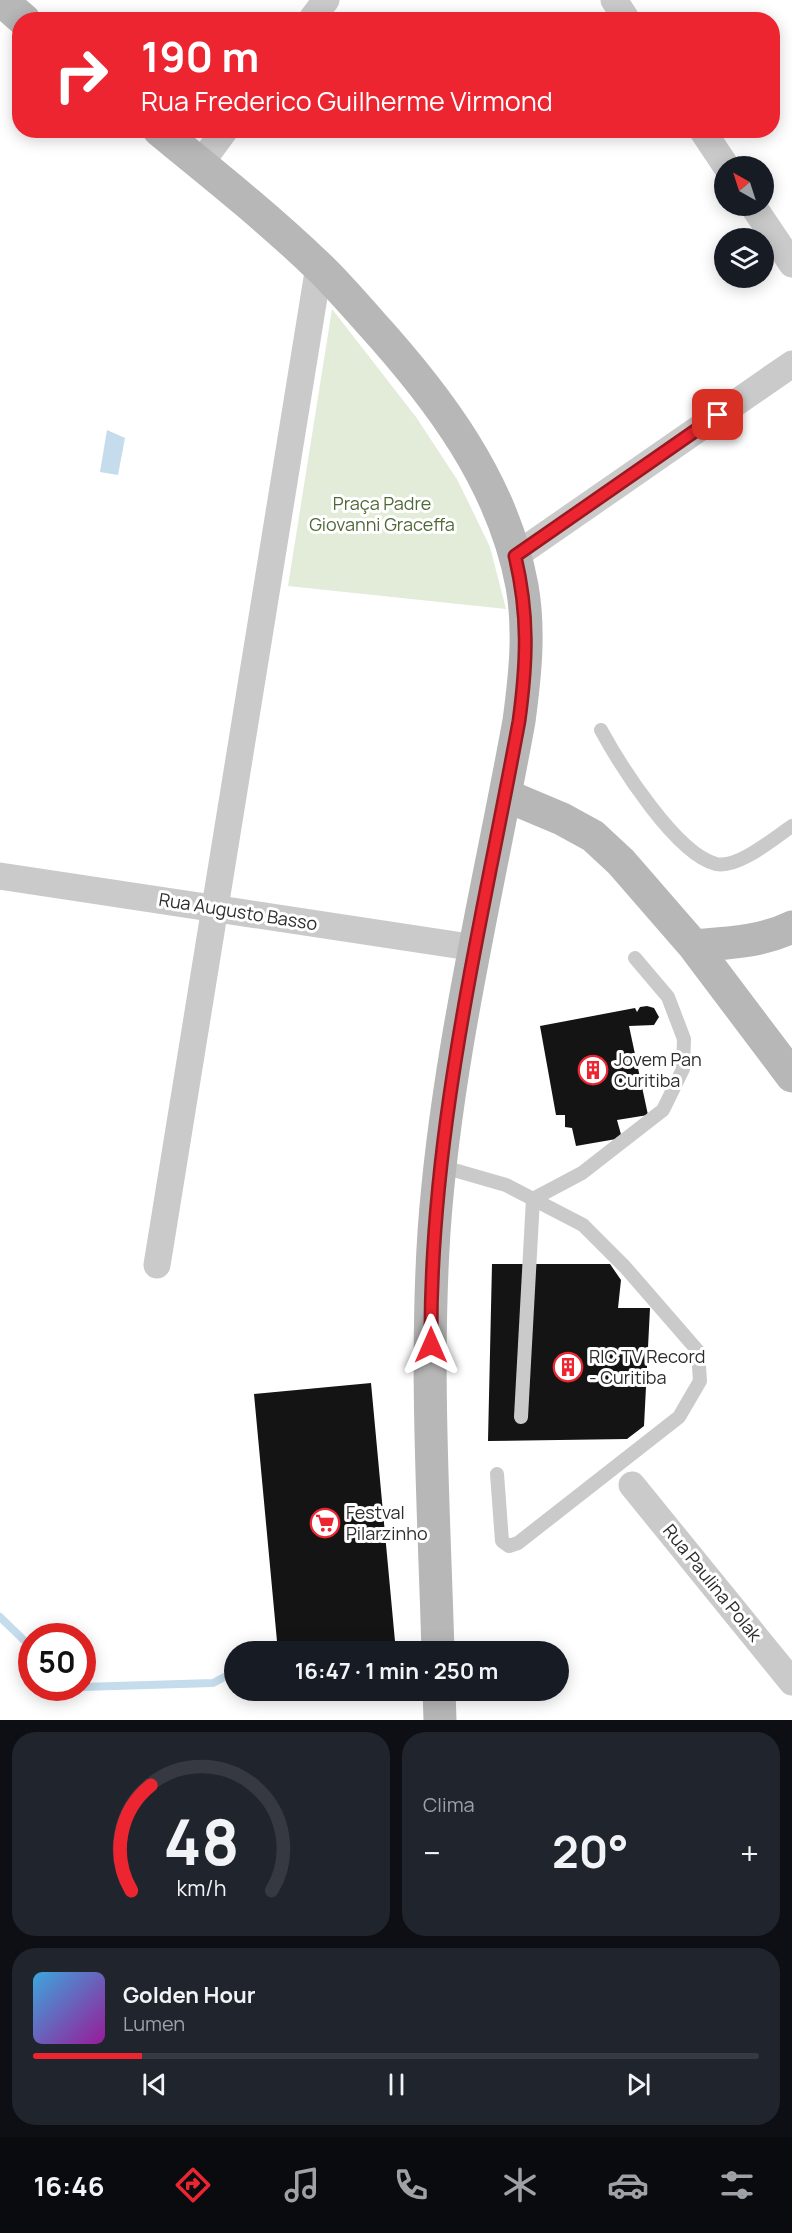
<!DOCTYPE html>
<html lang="pt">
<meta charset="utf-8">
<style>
:root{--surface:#171b24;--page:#20242c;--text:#f1f3f6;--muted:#9ea1a6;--line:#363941;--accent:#ed2531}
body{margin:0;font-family:Manrope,sans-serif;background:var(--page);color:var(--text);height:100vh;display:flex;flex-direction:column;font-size:22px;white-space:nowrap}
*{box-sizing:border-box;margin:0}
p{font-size:20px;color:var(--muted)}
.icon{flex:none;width:33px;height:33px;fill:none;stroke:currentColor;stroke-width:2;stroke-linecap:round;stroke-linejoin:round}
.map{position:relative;height:1720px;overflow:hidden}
.side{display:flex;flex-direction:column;gap:12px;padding:12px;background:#0d0f14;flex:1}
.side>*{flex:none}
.hud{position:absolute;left:12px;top:12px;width:768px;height:126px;border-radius:24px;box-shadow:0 3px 15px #0003;background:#ed2531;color:#fff;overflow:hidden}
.needle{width:39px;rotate:321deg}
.buttons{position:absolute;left:714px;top:156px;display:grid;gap:12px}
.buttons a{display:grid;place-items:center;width:60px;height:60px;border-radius:50%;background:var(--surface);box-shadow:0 3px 15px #0003;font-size:30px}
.speed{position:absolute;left:18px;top:1623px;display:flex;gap:12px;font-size:30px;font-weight:700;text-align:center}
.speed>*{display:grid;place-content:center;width:78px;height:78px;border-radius:50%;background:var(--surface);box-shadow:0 3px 15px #0003;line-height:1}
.speed .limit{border:9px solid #d22;background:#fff;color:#111}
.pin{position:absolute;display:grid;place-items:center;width:51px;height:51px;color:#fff;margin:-26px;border-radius:12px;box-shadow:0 3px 9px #0006}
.me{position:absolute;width:66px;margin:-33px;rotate:0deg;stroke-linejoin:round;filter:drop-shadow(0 0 4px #0008)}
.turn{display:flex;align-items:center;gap:21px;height:126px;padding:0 30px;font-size:27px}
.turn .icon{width:78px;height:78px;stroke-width:2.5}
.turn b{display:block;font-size:42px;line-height:51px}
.big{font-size:45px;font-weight:700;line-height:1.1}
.side .tile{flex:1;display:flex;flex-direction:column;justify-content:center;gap:9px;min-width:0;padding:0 21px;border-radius:24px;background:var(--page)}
.side .dial{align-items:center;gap:0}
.dial svg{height:156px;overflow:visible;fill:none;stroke:var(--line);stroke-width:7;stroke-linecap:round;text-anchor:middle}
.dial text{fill:var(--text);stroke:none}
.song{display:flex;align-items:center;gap:18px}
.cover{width:72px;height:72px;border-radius:9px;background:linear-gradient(135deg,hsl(200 70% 55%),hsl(300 70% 35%))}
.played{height:6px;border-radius:3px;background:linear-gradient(90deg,var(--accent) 15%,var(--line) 15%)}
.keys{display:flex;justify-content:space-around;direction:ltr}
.heat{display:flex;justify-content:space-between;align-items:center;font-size:33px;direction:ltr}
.side .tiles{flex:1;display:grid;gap:12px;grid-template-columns:1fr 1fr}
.tile:last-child{grid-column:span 2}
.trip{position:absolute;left:224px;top:1641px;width:345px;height:60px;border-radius:30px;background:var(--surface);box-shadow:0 3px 15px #0003;font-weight:700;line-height:60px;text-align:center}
.tab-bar{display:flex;height:96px;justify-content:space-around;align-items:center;background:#090b0e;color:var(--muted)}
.tab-bar .icon{width:42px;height:42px}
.tab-bar .active{color:var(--accent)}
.tab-bar b{font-size:27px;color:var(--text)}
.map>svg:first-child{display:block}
</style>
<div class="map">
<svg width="792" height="1720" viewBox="0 0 792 1720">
<rect width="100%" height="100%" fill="#fff"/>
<path fill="#e3ebd9" d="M332,309l84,108 42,64 32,66 16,62 -218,-23z"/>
<path fill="#c4dcec" d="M107,430l18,8 -7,37 -18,-3z"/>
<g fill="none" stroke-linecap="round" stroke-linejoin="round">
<path stroke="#c4dcec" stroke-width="8" d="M0,1617l32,31
M82,1687l131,-4 21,-11
M72,1688h6"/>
</g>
<path fill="#141414" d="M647,1006l7,2 5,9 -5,8 -25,1 19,89 -31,5 5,18 -46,8 -4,-18 -7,-1v-12h-9l-16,-89 95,-18 2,4 3,-5z
M492,1264h118l11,16 -3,28h32l-6,118 -17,13 -139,2z
M371,1383l25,269h-118l-24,-258z"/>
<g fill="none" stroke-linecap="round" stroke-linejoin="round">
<path stroke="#cacaca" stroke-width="14" d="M601,730c19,35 75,124 115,134 22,5 58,-26 76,-38
M440,1166l66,19 77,40 42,42 73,84 2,30 -21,36 -161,126 -9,3 -7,-5 -5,-67
M521,1417l12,-218 49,-26 81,-63 20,-41 1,-30 -16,-42 -33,-39"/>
<path stroke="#cacaca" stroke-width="27" d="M614,0l13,20
M311,20l15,-20
M702,130l24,36
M200,164l25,-34
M753,206l39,58
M515,556l277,-192
M0,876l476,72
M157,1265l162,-999
M632,1485l160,197"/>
<path stroke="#b7b7b7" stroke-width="33" d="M1,0l23,20
M159,130c54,44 109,88 159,136 18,17 35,37 52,56 69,76 133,161 152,264 8,45 3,90 -3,135 -31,170 -73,339 -85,511 -9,139 0,280 4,420
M505,795l57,24 31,17 28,26 73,84 98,130
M694,946c35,-3 67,-4 98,-19
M439,1690l1,30"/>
</g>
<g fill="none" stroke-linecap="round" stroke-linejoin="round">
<g stroke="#9a1820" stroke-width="15">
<path id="route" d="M431,1345c-2,-211 50,-417 88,-624 8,-59 10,-106 -4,-165l203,-141"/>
</g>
<use href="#route" stroke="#ed2531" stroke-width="10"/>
</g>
<defs>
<g id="building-ring" transform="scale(1.5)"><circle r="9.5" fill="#fff" stroke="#ed2531" stroke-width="1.5"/><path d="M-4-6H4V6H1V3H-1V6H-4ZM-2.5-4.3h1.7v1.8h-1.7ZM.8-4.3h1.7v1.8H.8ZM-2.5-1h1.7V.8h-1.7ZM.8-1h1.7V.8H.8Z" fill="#ed2531"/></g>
<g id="supermarket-ring" transform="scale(1.5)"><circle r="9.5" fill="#fff" stroke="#ed2531" stroke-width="1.5"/><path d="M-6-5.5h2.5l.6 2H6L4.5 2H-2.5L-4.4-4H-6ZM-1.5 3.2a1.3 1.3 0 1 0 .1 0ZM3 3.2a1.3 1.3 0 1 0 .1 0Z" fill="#ed2531"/></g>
</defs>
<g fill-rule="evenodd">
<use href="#building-ring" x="593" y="1070"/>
<use href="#building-ring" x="568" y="1367"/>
<use href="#supermarket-ring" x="325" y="1523"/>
</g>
<g text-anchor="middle" stroke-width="6" stroke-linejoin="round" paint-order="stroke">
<g font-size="18" fill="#4f6a38" stroke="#fff">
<text x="382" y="510">Praça Padre<tspan x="382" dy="21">Giovanni Graceffa</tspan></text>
</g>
<g font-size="18" fill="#2d2d2d" stroke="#fff">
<text transform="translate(238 912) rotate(9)" y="6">Rua Augusto Basso</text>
<text transform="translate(712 1583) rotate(51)" y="6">Rua Paulina Polak</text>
</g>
<g font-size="18" fill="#2d2d2d" stroke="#fff" text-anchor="start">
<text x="614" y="1066">Jovem Pan<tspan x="614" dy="21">Curitiba</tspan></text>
<text x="589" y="1363">RIC TV Record<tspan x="589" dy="21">- Curitiba</tspan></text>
<text x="346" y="1519">Festval<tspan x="346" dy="21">Pilarzinho</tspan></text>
</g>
</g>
</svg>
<div class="buttons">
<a><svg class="needle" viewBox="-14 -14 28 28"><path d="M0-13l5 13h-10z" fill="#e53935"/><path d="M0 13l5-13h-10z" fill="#9ea1a6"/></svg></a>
<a><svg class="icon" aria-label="layers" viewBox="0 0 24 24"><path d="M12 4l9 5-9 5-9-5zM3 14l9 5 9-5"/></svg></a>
</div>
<div class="speed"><div class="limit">50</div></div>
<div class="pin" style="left:718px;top:415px;background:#d93025"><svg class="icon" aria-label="arrive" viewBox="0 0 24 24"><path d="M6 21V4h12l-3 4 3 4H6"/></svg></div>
<svg class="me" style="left:431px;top:1345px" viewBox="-20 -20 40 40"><path d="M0-17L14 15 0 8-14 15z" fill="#ed2531" stroke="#fff" stroke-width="4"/></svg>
<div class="trip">16:47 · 1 min · 250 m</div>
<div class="hud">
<div class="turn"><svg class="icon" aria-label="right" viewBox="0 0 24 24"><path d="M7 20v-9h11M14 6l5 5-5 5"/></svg><div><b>190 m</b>Rua Frederico Guilherme Virmond</div></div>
</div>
</div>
<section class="side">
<div class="tiles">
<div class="tile dial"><svg viewBox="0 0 100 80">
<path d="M14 69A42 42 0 1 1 86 69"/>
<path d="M14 69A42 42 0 0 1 24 15" stroke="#ed2531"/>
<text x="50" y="56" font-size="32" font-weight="700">48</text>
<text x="50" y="72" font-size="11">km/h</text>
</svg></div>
<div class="tile"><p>Clima</p>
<div class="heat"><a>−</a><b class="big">20°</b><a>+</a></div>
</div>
<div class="tile">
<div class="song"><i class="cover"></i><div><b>Golden Hour</b><p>Lumen</p></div></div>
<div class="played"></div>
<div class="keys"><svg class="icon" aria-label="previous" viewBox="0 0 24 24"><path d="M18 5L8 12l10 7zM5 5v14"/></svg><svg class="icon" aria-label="pause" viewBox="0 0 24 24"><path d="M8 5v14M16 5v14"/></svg><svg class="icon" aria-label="next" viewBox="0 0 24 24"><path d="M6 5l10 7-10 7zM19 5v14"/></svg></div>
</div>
</div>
</section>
<nav class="tab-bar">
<b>16:46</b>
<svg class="icon active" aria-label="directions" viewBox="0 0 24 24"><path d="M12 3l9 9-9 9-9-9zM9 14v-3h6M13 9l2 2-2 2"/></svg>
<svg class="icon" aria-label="music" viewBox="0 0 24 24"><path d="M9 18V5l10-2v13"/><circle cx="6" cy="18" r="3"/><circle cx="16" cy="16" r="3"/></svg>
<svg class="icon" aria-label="phone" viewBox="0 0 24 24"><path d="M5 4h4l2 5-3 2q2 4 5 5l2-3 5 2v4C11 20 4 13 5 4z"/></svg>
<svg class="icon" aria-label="climate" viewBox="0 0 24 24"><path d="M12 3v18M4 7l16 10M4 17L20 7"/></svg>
<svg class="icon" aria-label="car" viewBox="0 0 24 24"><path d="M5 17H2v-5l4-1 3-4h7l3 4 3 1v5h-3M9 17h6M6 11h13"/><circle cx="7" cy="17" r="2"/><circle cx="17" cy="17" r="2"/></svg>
<svg class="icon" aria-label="filters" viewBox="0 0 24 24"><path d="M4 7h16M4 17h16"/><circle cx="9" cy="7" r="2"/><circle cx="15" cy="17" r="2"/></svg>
</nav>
